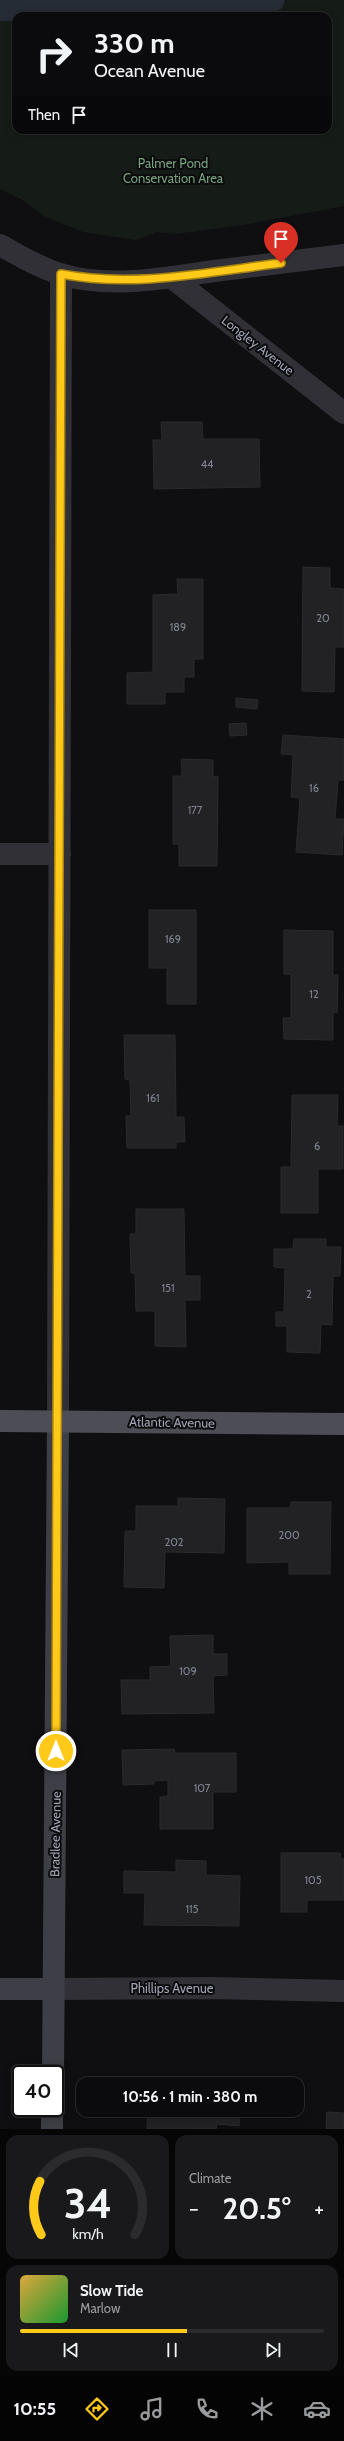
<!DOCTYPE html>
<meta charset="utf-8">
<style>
:root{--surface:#0b0b0d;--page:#19191b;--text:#f1f3f6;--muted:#9a9b9d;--line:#2b2b2e;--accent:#ffc919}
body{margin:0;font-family:Cabin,sans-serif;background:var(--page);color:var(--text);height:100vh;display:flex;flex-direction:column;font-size:15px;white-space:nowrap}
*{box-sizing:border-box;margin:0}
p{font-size:13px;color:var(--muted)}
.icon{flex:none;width:22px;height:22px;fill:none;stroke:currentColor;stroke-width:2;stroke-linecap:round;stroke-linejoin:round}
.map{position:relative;height:2129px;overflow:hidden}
.drawer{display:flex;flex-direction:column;gap:6px;padding:6px;background:#060607;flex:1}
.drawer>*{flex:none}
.top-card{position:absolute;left:12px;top:12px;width:320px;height:122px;border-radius:12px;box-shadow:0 2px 10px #0003,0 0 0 1px var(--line);background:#0b0b0d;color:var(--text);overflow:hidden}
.speed{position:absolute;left:12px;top:2065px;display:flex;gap:8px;font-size:20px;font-weight:700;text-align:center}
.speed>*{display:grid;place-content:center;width:52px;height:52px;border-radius:50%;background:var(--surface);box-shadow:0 2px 10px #0003,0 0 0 1px var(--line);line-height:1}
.speed .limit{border:2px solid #111;border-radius:6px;background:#fff;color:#111}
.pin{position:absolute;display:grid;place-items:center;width:34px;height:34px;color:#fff;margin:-41px -17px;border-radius:50% 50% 50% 0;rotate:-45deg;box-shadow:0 0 4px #0007}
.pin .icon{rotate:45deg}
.me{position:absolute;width:44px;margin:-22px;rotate:0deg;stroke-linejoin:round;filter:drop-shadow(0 0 3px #0008)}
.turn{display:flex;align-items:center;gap:14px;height:84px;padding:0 16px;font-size:18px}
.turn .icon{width:52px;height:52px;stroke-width:2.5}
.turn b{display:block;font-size:28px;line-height:34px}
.then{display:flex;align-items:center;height:38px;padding:0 16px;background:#0003;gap:8px;font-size:15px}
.big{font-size:30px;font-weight:700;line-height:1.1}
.drawer .tile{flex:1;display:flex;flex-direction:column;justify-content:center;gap:6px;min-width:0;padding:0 14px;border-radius:12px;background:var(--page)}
.drawer .dial{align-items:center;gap:0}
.dial svg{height:104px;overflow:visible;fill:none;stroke:var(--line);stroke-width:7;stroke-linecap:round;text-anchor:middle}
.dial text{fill:var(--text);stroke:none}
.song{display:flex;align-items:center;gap:12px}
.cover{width:48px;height:48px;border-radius:6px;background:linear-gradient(135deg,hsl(40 70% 55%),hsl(130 70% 35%))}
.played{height:4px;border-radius:2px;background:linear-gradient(90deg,var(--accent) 55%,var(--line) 55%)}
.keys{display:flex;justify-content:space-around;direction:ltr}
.heat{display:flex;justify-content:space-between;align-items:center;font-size:22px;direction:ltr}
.drawer .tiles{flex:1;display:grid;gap:6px;grid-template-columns:1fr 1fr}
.tile:last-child{grid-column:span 2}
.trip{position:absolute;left:76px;top:2077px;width:228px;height:40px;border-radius:12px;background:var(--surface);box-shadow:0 2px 10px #0003,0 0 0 1px var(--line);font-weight:700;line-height:40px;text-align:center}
.tabs{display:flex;height:64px;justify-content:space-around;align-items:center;background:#040405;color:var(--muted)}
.tabs .icon{width:28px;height:28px}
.tabs .active{color:var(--accent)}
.tabs b{font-size:18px;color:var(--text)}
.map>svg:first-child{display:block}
</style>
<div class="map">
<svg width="344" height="2129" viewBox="0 0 344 2129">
<rect width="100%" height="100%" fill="#0f0f11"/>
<path fill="#151c17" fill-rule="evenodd" d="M0,0h344v206l-102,19 -67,9 -19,-2 -20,8 -53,-8 -39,-16 -21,-16 -23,-11zM16,16h312v114h-312z"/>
<path fill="#252c35" d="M0,0h285l-3,8 -12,8h-254v5h-16z"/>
<path fill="#222225" stroke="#2a292d" d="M161,422h41l1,17h56l1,48 -106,2 -1,-49h9z
M303,567l27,1v20l14,1v58h-9l-1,45 -32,-1z
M177,579h26v80h-9v18h-10v15h-19v12h-38v-31l26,-1v-77l25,-1z
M236,698l22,2 -1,9 -21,-2z
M246,723l1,12 -17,1 -1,-12z
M283,735l61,4v41h-6l-3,39h9l-2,36 -46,-3 4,-54 -9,-1 2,-42 -12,-1z
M181,759l32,1v17l5,-1 -1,90h-38v-22h-6v-68h9z
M149,910h47v94h-29v-36h-18z
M284,930l49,1v44h5l-1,38 -4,-1v28l-49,-1 -1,-21h8v-44h-7z
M124,1035h51l1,82h8l1,25h-9v6h-49l-1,-32h5l-1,-36 -5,-1z
M292,1095h46l-1,31h6v43h-25v44h-37v-46h10z
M136,1209h48l1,67h15v24h-15l1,47 -31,-1v-35h-19l-1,-38h-4l-1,-39h6z
M294,1239h32v8h15l-1,29h-7l-1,49 -11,-1 -1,29 -33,-1v-26h-11v-14h8l1,-44 -11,-1v-18h19z
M178,1498l47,1 -1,54 -59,-1 -1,36 -40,-1 1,-56h11v-25h42z
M291,1502h40l-1,72h-41v-12l-42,1v-55h43z
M213,1635v19h14v21l-14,1 1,37 -92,1 -1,-34h29v-13l21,-1 -1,-30z
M174,1749l1,4h61v39h-23v37h-53v-32l8,-1v-16l-14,1v3l-31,1 -1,-35z
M281,1853h59l1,6h3v41h-37v12h-26z
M176,1860l30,1v14l34,1 -1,50 -95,-1 1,-32h-21v-22l52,1z
M148,2110h92l-1,16 -22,-2 -1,5h-69z
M327,2112l17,1v16h-18z"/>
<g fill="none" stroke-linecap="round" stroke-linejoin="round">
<path stroke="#303036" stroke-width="22" d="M0,245c20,11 38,22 60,29 49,15 105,4 154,-3 43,-5 87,-11 130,-16
M171,277l173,136
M0,854h60
M58,1421l3,-1147
M53,1989l158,-1 133,3"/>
<path stroke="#3e3f46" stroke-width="22" d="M0,1989h53
M53,2074l5,-653
M52,2129v-21"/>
<path stroke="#4c4d55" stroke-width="22" d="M0,1421l344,3"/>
</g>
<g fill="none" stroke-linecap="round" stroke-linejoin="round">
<g stroke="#a68310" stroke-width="10">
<path id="route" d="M56,1751l5,-1477c73,14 148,-2 220,-11"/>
</g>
<use href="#route" stroke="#ffc919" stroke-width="7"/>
</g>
<g text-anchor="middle" stroke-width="4" stroke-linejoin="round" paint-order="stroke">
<g font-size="11" fill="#7f828f">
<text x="207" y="468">44</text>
<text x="323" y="622">20</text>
<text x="178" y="631">189</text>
<text x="314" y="792">16</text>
<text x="195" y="814">177</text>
<text x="173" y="943">169</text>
<text x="314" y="998">12</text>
<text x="153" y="1102">161</text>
<text x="317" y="1150">6</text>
<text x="168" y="1292">151</text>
<text x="309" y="1298">2</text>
<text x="289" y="1539">200</text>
<text x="174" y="1546">202</text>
<text x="188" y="1675">109</text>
<text x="202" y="1792">107</text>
<text x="313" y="1884">105</text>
<text x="192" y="1913">115</text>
</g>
<g font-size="13" fill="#74a07b" stroke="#0b0a0c">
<text x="173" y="168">Palmer Pond<tspan x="173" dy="15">Conservation Area</tspan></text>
</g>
<g font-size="13" fill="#9fa3b3" stroke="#0b0a0c">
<text transform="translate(258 345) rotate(38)" y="5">Longley Avenue</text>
<text transform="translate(172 1422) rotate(1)" y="5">Atlantic Avenue</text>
<text transform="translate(55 1834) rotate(-89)" y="5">Bradlee Avenue</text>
<text x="172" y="1993">Phillips Avenue</text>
</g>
</g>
</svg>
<div class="speed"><div class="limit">40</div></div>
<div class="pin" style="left:281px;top:263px;background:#d93025"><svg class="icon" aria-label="arrive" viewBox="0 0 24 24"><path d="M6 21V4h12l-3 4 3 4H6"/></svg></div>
<svg class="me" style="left:56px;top:1751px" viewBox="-20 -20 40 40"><circle r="17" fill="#ffc919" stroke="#fff" stroke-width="3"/><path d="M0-11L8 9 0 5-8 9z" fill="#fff"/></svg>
<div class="trip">10:56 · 1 min · 380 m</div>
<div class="top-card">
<div class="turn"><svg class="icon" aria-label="right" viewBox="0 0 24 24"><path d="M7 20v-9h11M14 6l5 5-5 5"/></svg><div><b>330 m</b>Ocean Avenue</div></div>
<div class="then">Then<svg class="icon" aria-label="arrive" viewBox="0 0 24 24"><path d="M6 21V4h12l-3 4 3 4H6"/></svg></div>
</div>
</div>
<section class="drawer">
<div class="tiles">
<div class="tile dial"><svg viewBox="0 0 100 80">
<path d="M14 69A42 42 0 1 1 86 69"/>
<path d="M14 69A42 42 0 0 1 13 28" stroke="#ffc919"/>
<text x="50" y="56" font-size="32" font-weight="700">34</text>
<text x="50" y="72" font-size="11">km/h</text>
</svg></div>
<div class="tile"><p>Climate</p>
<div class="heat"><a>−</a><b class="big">20.5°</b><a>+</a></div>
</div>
<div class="tile">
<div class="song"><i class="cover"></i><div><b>Slow Tide</b><p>Marlow</p></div></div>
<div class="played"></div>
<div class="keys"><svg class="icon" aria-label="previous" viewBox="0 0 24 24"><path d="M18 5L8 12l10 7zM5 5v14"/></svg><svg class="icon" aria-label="pause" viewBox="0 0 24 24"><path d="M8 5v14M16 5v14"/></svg><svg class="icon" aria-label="next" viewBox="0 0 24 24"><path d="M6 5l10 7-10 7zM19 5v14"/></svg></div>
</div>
</div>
</section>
<nav class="tabs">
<b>10:55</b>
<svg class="icon active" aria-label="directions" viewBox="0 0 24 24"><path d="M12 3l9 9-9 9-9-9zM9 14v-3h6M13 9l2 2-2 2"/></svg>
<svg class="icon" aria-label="music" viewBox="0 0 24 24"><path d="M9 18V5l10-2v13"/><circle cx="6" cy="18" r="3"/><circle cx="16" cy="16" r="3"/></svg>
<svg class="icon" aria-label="phone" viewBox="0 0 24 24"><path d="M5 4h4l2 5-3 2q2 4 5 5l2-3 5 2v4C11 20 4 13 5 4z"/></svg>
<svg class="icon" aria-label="climate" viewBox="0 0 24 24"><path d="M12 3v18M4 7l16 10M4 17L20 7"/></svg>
<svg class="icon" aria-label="car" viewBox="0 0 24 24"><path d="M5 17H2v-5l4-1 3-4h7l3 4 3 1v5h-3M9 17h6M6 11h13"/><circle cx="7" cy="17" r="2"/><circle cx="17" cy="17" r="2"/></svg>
</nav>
